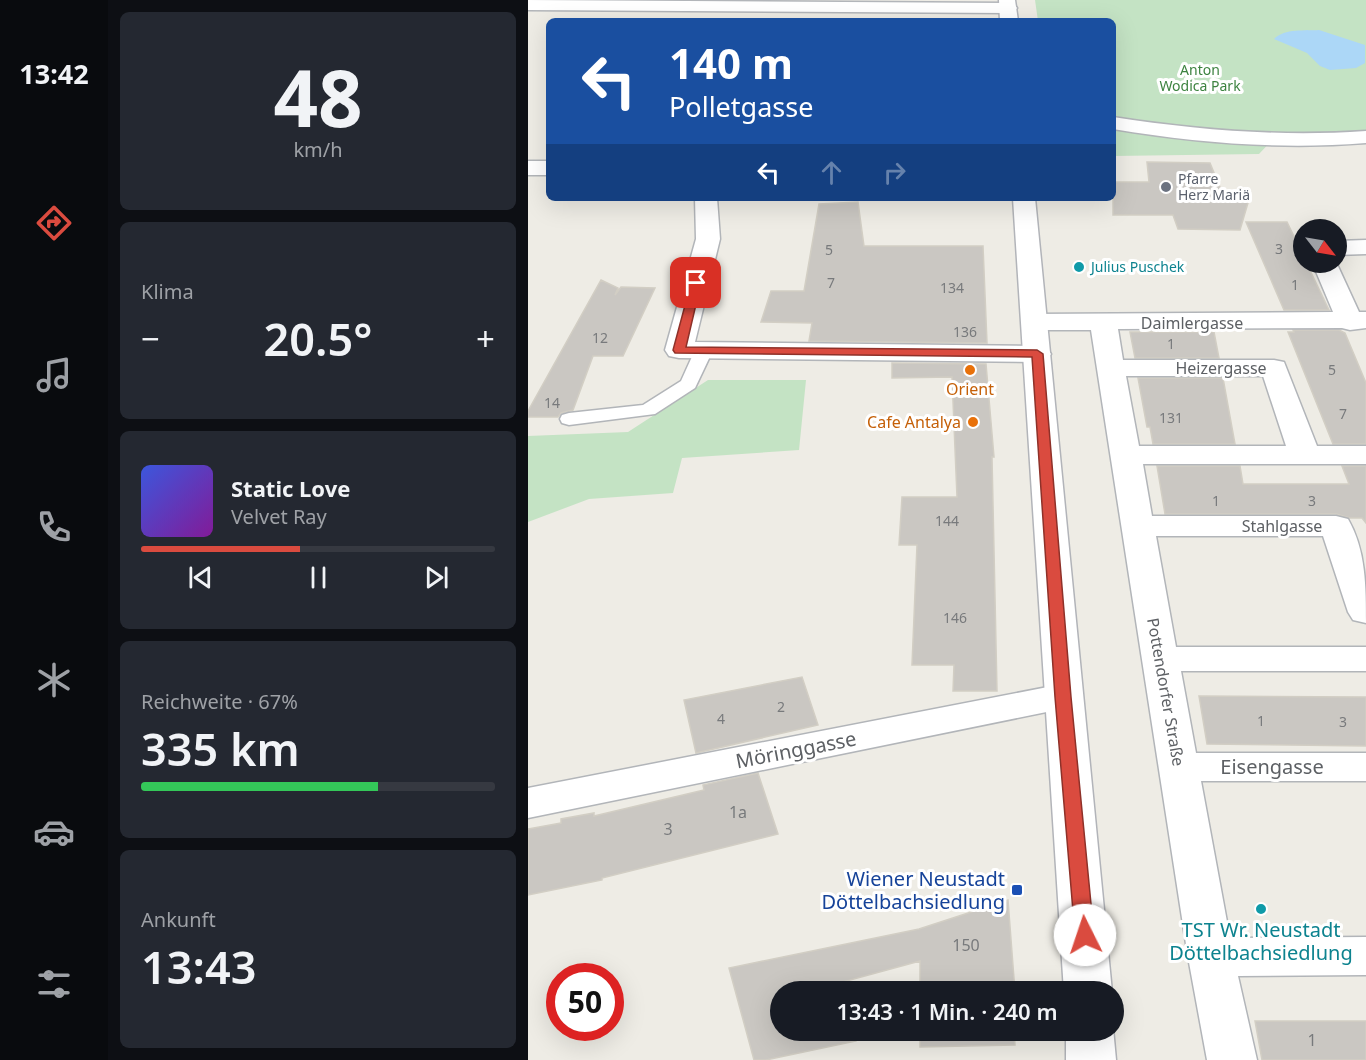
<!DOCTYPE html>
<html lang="de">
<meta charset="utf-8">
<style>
:root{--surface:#171b24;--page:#242831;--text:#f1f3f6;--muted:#9ea1a6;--line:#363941;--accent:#da4b3f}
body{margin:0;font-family:"Noto Sans",sans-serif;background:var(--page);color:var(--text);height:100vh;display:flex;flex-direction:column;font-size:22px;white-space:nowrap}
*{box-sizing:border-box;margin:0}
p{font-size:20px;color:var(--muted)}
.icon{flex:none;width:33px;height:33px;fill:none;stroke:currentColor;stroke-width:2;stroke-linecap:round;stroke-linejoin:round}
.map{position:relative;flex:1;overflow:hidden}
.drawer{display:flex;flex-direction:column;gap:12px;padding:12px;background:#0d0f14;width:420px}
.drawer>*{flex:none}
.banner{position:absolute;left:18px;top:18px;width:570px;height:183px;border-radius:9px;box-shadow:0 6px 24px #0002;background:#1a4fa0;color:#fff;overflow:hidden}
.needle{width:39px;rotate:121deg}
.fabs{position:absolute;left:765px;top:219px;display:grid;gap:12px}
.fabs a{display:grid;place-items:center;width:54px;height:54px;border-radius:50%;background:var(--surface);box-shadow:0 6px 24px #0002;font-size:30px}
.speed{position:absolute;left:18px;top:963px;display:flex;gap:12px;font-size:30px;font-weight:700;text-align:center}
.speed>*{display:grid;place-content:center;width:78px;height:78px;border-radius:50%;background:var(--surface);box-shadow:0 6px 24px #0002;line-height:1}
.speed .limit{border:9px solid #d22;background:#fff;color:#111}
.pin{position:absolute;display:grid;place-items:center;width:51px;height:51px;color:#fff;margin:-26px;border-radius:12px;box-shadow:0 3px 9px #0006}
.me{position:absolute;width:66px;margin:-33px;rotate:356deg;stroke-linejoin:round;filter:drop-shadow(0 0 4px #0008)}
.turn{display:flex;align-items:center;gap:21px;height:126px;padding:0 24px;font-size:27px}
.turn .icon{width:78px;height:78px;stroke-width:2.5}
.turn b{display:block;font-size:42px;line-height:51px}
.lanes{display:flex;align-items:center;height:57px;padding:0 24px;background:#0003;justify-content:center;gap:30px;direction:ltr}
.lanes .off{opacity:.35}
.big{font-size:45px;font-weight:600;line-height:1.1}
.drawer .tile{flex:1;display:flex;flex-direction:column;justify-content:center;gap:9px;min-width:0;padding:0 21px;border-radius:9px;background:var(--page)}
.drawer .dial{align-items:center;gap:0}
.dial b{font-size:78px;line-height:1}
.song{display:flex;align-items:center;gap:18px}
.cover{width:72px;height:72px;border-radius:9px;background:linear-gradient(135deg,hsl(230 70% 55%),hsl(290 70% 35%))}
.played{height:6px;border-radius:3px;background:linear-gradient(90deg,var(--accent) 45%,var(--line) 45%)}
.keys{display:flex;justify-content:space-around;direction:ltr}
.heat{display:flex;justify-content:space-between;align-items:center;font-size:33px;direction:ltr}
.charge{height:9px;border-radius:4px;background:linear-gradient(90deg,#34c759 67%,var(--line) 0)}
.trip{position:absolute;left:242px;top:981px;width:354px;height:60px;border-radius:30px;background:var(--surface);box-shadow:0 6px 24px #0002;font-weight:600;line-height:60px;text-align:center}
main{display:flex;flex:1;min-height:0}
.tab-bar{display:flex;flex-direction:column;width:108px;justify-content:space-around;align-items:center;background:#090b0e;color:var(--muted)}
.tab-bar .icon{width:42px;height:42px}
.tab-bar .on{color:var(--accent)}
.tab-bar b{font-size:27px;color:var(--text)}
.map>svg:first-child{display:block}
</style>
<main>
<nav class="tab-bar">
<b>13:42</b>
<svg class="icon on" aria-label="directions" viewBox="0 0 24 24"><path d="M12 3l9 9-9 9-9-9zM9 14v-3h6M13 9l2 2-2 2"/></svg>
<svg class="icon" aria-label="music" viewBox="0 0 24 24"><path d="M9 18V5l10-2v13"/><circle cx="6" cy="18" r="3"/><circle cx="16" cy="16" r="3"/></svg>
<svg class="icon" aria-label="phone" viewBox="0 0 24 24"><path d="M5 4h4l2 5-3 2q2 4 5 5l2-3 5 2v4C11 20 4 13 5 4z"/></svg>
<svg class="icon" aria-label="climate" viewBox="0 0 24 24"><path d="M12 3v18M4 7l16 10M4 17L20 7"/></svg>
<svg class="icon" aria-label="car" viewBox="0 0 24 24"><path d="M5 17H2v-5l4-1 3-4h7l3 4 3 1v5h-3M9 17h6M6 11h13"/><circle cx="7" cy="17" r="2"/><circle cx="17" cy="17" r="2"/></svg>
<svg class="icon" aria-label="filters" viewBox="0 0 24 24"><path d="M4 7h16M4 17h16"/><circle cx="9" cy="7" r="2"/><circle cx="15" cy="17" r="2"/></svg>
</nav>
<section class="drawer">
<div class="tile dial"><b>48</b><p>km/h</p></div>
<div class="tile"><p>Klima</p>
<div class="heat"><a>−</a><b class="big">20.5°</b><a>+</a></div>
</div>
<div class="tile">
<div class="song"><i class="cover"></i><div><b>Static Love</b><p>Velvet Ray</p></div></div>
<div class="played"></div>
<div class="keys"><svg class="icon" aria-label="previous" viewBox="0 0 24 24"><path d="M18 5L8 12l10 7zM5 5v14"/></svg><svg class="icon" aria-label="pause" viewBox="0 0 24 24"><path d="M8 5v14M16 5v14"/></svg><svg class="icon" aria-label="next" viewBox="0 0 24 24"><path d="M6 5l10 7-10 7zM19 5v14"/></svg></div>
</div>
<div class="tile"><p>Reichweite · 67%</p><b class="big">335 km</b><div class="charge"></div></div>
<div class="tile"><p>Ankunft</p><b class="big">13:43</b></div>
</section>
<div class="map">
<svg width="838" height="1060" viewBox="0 0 838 1060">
<rect width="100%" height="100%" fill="#eeece5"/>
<path fill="#c4e3c4" d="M507,0h331v134l-90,2 -17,18 -146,2v-135h-75z
M180,380h98l-7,70 -117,8 -9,35 -84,6 -61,23v-86l100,-4z"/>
<path fill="#acd7f7" d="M791,30l46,15v18l-9,5 -26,2 -10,-4 -13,-13 -33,-14c11,-11 31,-8 45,-9z"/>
<path fill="#cac7c2" stroke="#d2cec4" stroke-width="1.5" d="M619,162l63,1 12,29 28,4 -10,34 -62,-1 -5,-14h-60v-33h36z
M330,202l6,44h119l4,97 -178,-2 3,-18 -51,-1 10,-31h33l15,-87z
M718,222h41l17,35v5h2l23,48h-45z
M73,280l17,8 -3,7 6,-8 34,1 -32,68h-30l-20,54 -12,3 -3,4h-30v-6z
M765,330h46l6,3 21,50v61h-33l-45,-112h6z
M602,332h84l5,26h-84z
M364,363l94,1 8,93h-2l5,234h-44l1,-26h-42l5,-120h-18l3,-48h55l-5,-120 -60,1z
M610,378h85l12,66h-82l-3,-17h-3z
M629,466h83l3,18h106l-7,-18h24v57l-4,-5h-12l-14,-4h-171z
M274,677l16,48 -122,28 -12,-53z
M671,696l167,1v49l-159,-2z
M230,773l20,61 -176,44v2l-74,15v-66l33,-6v-4l33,-6v3l110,-26 -1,-5z
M480,900l7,92h-95v-31l-81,22 2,9h-61v38h73l3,11 -90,19h-12l-25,-92 190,-39z
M727,1021h111v39h-104z
M392,1030h94l1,15 -95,2z"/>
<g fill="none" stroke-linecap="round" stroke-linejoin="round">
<g stroke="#b2b5b9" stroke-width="3">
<path id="lane" d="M176,345l6,1 3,4 -18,38 -40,26 -86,11 -7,-2 -2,-4 2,-4 7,-2 74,-8 38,-24 14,-31 3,-4z"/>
</g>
<g stroke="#b2b5b9" stroke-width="3">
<path id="street" d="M0,0l480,3 6,1 3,4 -3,4 -6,1 -480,-3z
M585,117c84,13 168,20 253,14v12c-85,7 -169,0 -253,-14z
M0,161h21v14h-21z
M167,198h22l3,41 -25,103 342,4 10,2 4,6 -4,6 -10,2 -358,-4 -10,-2 -4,-6 31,-111z
M838,240v14l-30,1v-14z
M784,262h24l23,50h7v16l-16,2 -8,-2 -224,1 5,31h151l10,2 33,84h49v18h-223l9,52h184l12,3c18,31 18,68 18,104l-13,-3 -5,-8 -25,-76h-167l20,111h190v24h-185l15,82h170v28h-165l29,157 136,-1v38l-128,1 19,84h-50l-19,-103 -97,-627h-56l-9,-2 -4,-6 4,-6 9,-2 298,-2zM598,376h137l23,70h-147z
M535,684l13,4 6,9 -6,9 -548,112v-30z"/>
</g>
<g stroke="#b2b4b9" stroke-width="3">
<path id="secondary" d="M471,0h16l3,21h-18z
M485,198h22l77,794h-48z
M585,1028l3,32h-50v-30h47z"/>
</g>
<use href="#lane" fill="#fff" fill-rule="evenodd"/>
<use href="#street" fill="#fff" fill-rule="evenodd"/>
<use href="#secondary" fill="#fff" fill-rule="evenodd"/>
</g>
<path fill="#da4b3f" stroke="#8e3129" stroke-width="1.5" d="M168,280l5,3 -15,64 351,3 6,4 28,343 23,238 -3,5 -6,2 -7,-2 -3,-5 -20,-238 -23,-340 -357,-4 -2,-3 18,-67z"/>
<circle fill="#6b7280" stroke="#fff" stroke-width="2" cx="638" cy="187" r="6"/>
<g fill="#0f9aa8" stroke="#fff" stroke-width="2">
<circle cx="551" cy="267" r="6"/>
<circle cx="733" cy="909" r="6"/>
</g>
<g fill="#e8710a" stroke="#fff" stroke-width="2">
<circle cx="442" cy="370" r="6"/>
<circle cx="445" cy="422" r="6"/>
</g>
<rect fill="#1a4fb4" stroke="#fff" stroke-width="2" x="483" y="884" width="12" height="12" rx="3"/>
<g text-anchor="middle" stroke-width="6" stroke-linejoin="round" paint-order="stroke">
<g font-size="14" fill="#3d8340" stroke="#fff">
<text x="672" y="75">Anton<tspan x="672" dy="16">Wodica Park</tspan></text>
</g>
<g font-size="14" fill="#5b616d" stroke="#fff" text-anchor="start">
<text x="650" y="184">Pfarre<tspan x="650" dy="16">Herz Mariä</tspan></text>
</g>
<g font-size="14" fill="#787a7c">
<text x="751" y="254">3</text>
<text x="301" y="255">5</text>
<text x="303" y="288">7</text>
<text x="767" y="290">1</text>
<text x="424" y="293">134</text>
<text x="437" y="337">136</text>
<text x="72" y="343">12</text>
<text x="643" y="349">1</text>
<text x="804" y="375">5</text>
<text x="24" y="408">14</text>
<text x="815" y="419">7</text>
<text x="643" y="423">131</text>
<text x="688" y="506">1</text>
<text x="784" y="506">3</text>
<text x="419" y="526">144</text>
<text x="427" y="623">146</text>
<text x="253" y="712">2</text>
<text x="193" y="724">4</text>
<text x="733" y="726">1</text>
<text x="815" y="727">3</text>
</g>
<g font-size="14" fill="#0d838f" stroke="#fff" text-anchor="start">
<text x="563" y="272">Julius Puschek</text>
</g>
<g font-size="16" fill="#5d6064" stroke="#fff">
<text x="664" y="329">Daimlergasse</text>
<text x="693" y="374">Heizergasse</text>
<text x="754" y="532">Stahlgasse</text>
<text transform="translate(638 692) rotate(80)" y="6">Pottendorfer Straße</text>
</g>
<g font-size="16" fill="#c56008" stroke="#fff">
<text x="442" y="395">Orient</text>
<text x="433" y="428" text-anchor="end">Cafe Antalya</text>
</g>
<g font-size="16" fill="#787a7c">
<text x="210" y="818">1a</text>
<text x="140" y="835">3</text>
<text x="438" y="951">150</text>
<text x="784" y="1046">1</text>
</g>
<g font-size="20" fill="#5d6064" stroke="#fff">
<text transform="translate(268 750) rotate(-11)" y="7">Möringgasse</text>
<text x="744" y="774">Eisengasse</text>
</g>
<g font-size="20" fill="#164399" stroke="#fff" text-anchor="end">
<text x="477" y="886">Wiener Neustadt<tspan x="477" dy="23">Döttelbachsiedlung</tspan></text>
</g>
<g font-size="20" fill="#0d838f" stroke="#fff">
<text x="733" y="937">TST Wr. Neustadt<tspan x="733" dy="23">Döttelbachsiedlung</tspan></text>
</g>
</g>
</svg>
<div class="fabs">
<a><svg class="needle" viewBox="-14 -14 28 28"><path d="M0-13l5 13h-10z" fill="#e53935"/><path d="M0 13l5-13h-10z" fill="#9ea1a6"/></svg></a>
</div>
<div class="speed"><div class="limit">50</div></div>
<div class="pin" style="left:168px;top:283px;background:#d93025"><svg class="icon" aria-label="arrive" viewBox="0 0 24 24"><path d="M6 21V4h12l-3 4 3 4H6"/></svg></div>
<svg class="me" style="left:557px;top:935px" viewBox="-20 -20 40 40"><circle r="19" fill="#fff"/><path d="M0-13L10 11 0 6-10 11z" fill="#da4b3f"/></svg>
<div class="trip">13:43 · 1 Min. · 240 m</div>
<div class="banner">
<div class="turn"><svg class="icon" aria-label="left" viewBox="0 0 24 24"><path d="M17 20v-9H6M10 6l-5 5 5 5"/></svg><div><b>140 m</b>Polletgasse</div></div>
<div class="lanes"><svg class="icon" aria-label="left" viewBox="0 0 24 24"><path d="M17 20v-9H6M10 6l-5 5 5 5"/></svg><svg class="icon off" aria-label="ahead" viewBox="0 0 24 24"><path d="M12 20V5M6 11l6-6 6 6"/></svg><svg class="icon off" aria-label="right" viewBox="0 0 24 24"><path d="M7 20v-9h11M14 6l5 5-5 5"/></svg></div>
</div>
</div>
</main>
